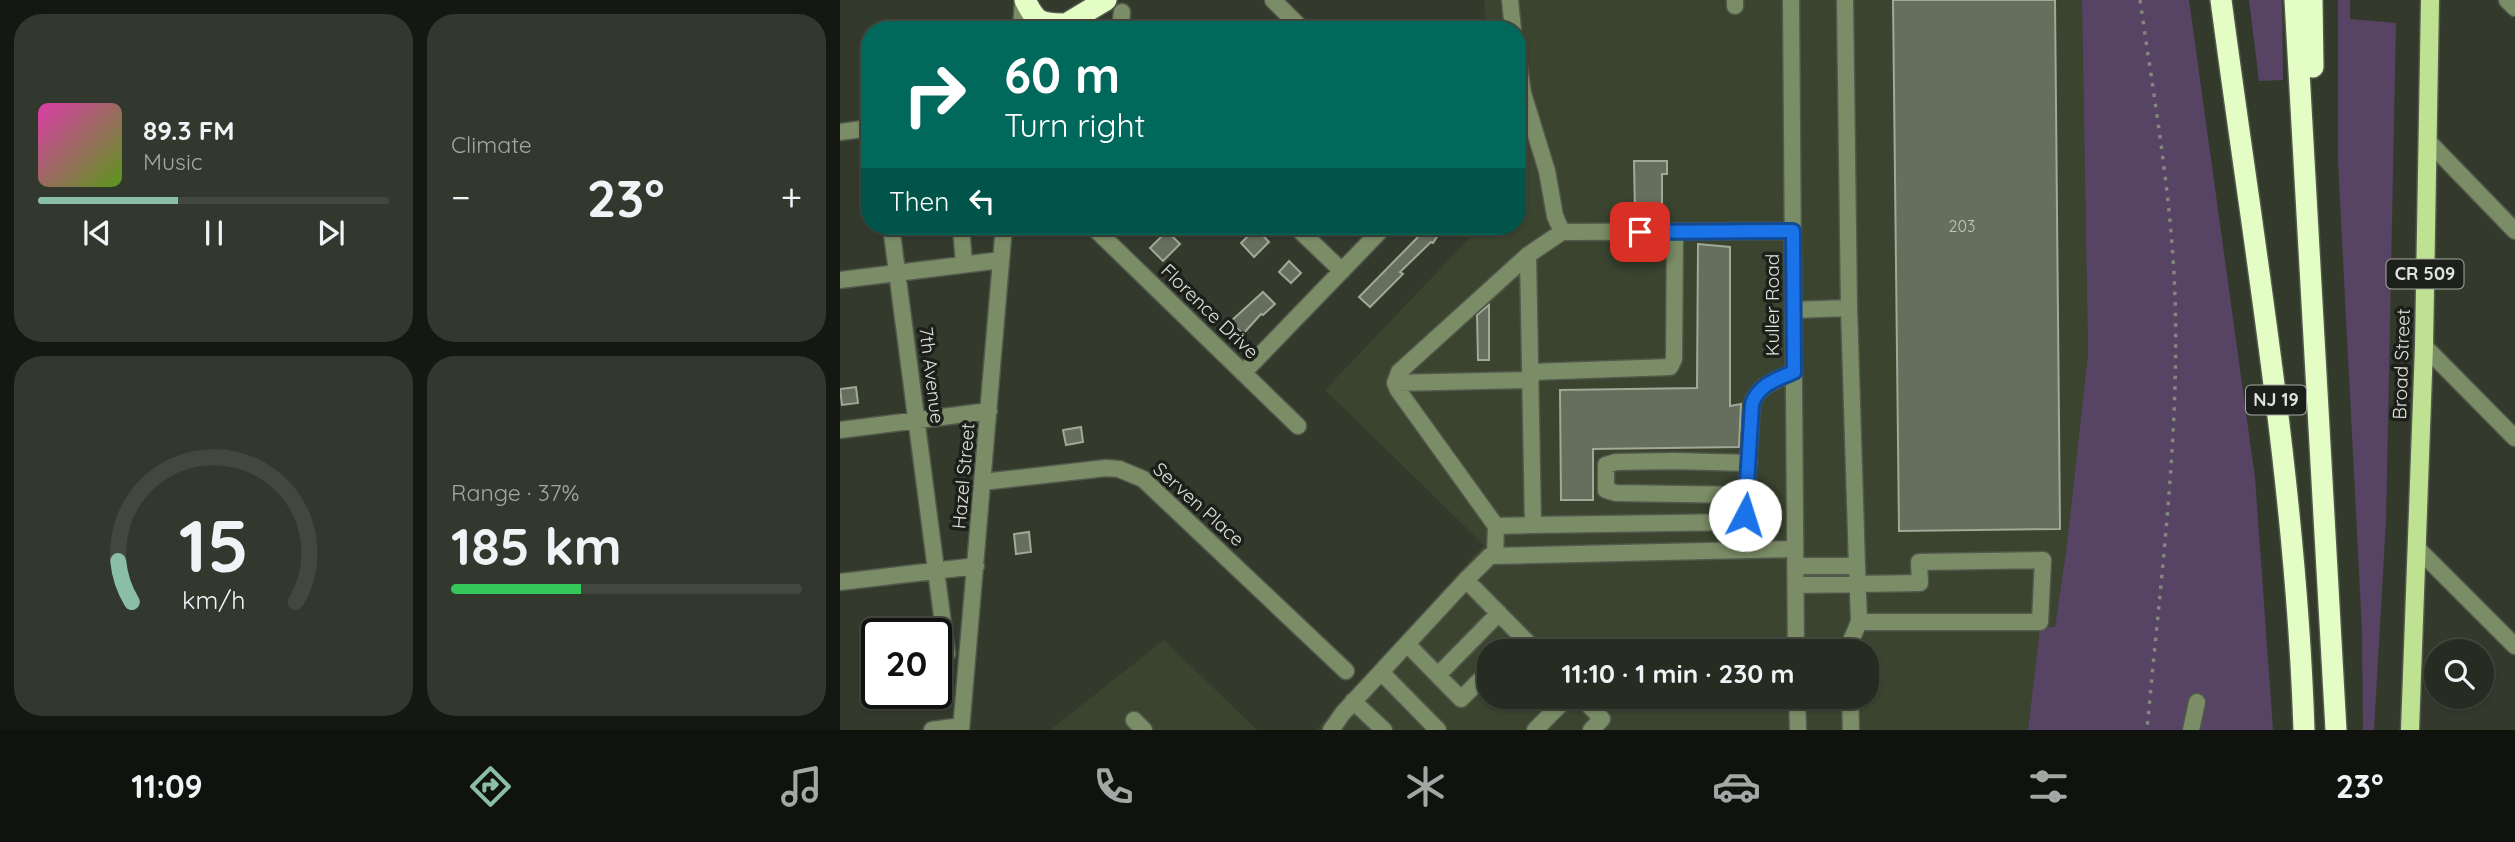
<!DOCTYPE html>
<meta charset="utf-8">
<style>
:root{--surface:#262c21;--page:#32382e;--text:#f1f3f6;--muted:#a4a7a5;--line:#42483f;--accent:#8abfa5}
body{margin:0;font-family:Quicksand,sans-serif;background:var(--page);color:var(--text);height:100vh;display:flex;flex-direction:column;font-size:26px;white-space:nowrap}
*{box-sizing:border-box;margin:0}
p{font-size:23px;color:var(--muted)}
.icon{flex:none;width:38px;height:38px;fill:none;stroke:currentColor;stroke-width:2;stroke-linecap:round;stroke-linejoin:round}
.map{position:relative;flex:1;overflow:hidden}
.side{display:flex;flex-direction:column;gap:14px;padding:14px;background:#151812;width:840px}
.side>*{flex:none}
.banner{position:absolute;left:21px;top:21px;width:665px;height:214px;border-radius:28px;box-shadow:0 2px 5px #0004,0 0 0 2px var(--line);background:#00695c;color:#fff;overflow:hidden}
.fabs{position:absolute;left:1584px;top:639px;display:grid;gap:14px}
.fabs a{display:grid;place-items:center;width:70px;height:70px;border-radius:50%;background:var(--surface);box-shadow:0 2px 5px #0004,0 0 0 2px var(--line);font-size:35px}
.speed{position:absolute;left:21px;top:618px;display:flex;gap:14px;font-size:35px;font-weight:700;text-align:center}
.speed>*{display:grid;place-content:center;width:91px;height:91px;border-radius:50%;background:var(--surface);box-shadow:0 2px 5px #0004,0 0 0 2px var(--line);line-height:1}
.speed .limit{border:4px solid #111;border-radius:10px;background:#fff;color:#111}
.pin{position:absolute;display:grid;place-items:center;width:60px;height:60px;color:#fff;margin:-30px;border-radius:14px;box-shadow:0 4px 10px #0006}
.me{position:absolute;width:77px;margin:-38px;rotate:5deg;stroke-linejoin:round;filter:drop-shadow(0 0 5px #0008)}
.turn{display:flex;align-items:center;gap:24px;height:147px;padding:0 28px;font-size:32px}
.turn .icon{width:91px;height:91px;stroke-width:2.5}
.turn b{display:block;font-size:49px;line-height:60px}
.then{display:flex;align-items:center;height:66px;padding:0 28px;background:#0003;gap:14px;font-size:26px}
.big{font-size:52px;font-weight:700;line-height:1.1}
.side .tile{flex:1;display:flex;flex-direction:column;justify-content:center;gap:10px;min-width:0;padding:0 24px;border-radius:28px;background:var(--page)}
.side .dial{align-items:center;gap:0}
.dial svg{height:182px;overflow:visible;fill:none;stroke:var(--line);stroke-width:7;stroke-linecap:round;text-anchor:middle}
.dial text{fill:var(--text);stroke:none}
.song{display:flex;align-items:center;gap:21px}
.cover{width:84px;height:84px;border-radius:10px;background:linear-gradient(135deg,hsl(320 70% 55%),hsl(90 70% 35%))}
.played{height:7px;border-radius:4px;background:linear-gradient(90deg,var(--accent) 40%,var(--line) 40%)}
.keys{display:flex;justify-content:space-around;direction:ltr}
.heat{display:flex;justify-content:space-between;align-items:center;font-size:38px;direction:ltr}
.charge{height:10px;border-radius:5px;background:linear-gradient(90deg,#34c759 37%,var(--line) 0)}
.side .tiles{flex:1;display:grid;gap:14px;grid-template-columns:repeat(2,1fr)}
.trip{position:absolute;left:637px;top:639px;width:402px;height:70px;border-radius:28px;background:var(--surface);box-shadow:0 2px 5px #0004,0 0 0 2px var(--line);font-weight:700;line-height:70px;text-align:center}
.menu{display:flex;height:112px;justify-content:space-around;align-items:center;background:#0f120d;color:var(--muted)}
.menu .icon{width:49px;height:49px}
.menu .on{color:var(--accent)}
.menu b{font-size:32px;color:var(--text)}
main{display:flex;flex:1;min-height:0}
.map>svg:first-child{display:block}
</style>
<main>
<section class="side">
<div class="tiles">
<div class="tile">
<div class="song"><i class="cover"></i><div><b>89.3 FM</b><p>Music</p></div></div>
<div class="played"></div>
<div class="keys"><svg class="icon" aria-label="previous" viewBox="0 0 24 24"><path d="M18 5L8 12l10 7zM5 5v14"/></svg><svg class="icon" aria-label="pause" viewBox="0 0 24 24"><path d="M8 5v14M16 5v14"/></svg><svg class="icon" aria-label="next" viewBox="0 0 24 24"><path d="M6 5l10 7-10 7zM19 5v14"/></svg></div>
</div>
<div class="tile"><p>Climate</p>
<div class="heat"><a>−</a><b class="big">23°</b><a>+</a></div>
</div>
<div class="tile dial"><svg viewBox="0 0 100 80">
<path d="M14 69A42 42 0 1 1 86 69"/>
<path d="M14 69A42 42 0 0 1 8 51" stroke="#8abfa5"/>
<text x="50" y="56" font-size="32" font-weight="700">15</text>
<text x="50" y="72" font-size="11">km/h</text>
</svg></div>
<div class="tile"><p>Range · 37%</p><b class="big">185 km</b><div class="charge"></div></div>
</div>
</section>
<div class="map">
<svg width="1675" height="730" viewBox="0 0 1675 730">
<rect width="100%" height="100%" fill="#333a2c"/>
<path fill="#3a442f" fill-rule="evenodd" d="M644,0h598l6,354 -21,191 -12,83h-15l-12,102h-712l168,-185 -159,-155 152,-160 1,-4h39v-196h-31zM649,651h378v45h-378z
M324,640l93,90h-207z"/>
<path fill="#574464" d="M1242,0h107l66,478 18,252h-245l12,-102 15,-1 12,-82 21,-191z
M1409,0h33l1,80 -24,1z
M1498,0h12v19l46,4 -10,497 -12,210h-11l-1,-100 -24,-469z"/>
<path fill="#666e5e" stroke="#a0a898" stroke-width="2" d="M1053,0h162l5,529 -161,2z
M794,161h33v13h-5v33h-14v6h-13z
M585,226h19l-11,17 -2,-1 -31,30 3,2 -33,33 -11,-10 58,-59z
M416,228l13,14 -15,15 -13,-14z
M327,231l13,13 -17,17 -13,-13z
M858,244l32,3v159l11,-2 -2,43 -146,2v51h-32l-1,-110 137,-2z
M449,261l12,12 -10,10 -12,-11z
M423,292l12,12 -12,11 -2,-1 -18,20 -13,-12z
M649,305v55h-11l-1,-45z
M16,387l2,16 -16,2 -2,-16z
M241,427l2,15 -17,3 -3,-15z
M189,532l2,20 -15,2 -2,-20z"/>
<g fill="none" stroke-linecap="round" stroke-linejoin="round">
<g stroke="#52584c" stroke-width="19">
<path id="minor" d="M433,0l30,30
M670,0l3,30
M951,0l5,651
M1667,0l8,8
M895,6v-6
M181,30l2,-30
M280,30l2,-18
M677,53l6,40 24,78 8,45 7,16
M0,132l30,-4
M1587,140l88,91
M51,226l56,428
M121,226l3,38
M252,226l206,200
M455,226l47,45
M953,231l-231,1 -34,23 5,270 206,-3 6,-7 7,-111c6,-19 25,-24 42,-32
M0,280l161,-20
M953,310l56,-2 -4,-308
M1584,346l91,92
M691,372l139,-5 4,-8 1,-127
M403,373l142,-147
M555,383l136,-3
M0,430l149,-19
M143,482l123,-14 13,1 24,10 203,192
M906,495l-130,-2 -10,-3v-25l10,-3 58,-1 75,2
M656,526l37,-1
M1578,549l97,97
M655,556l1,-30 -98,-136 -3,-7 4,-11 129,-117
M955,566h62
M0,582l136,-16
M956,585l124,-2 -1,-21 124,-2 -3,62h-181l-2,-56 -8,-258
M567,644l54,55 28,-28
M669,651l14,-13
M696,651l-70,-71 24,-24 305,-7
M1010,651v-8l9,-21
M541,672l57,58
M598,675l61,-62
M740,696l22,23 -11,11
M957,696l1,34
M1010,696l1,34
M513,701l31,29
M294,720l10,10
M92,730l29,-4
M121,730l43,-504
M491,730l12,-17 123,-133
M695,730l34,-34
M1351,730l6,-28"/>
</g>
<g stroke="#52584c" stroke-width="21">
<path id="major" d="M1570,730l14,-384 6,-346"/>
</g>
<g stroke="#52584c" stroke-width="24">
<path id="highway" d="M185,0c11,22 14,23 38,24
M1381,0c32,243 75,485 83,730
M1455,0l41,730
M1472,0l1,67
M216,30l50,-30"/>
</g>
<use href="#minor" stroke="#7b8d67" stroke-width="16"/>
<use href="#major" stroke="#bee292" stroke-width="18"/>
<use href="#highway" stroke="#e3fdc5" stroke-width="21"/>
<path stroke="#82887d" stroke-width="3.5" stroke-dasharray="3.5 7" stroke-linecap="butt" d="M1300,0c13,91 29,182 34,274 8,148 -14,308 -27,456"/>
</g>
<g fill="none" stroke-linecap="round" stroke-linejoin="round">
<g stroke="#114b97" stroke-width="18">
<path id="route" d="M800,232l153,-1 1,141c-17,7 -36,13 -42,32l-7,111"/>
</g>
<use href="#route" stroke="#1a73e8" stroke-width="12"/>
</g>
<g text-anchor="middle" stroke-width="7" stroke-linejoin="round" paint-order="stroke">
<g font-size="16" fill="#c1c6bc">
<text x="1122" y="232">203</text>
</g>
<g fill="#1d201a" stroke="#a5a8a1" stroke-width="2">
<rect x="1546.5" y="259.5" width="77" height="29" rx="5"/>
<rect x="1406" y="385.5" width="60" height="29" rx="5"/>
</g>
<g font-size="18" font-weight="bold" fill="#dfe3db">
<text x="1585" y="280">CR 509</text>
<text x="1436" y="406">NJ 19</text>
</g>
<g font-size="19" fill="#dfe3db" stroke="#1d201a">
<text transform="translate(932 305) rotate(-90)" y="7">Kuller Road</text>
<text transform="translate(370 311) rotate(44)" y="7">Florence Drive</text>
<text transform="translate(1561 364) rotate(-88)" y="7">Broad Street</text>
<text transform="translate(92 375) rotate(83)" y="7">7th Avenue</text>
<text transform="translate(123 476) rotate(-85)" y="7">Hazel Street</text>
<text transform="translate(359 504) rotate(42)" y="7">Serven Place</text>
</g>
</g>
</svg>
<div class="fabs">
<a><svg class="icon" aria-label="search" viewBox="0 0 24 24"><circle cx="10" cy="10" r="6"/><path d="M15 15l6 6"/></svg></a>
</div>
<div class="speed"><div class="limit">20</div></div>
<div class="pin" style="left:800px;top:232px;background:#d93025"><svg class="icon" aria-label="arrive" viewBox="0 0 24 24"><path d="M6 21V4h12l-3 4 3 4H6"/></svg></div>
<svg class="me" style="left:905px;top:515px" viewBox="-20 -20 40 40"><circle r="19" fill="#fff"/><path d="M0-13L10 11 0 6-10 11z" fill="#1a73e8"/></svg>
<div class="trip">11:10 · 1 min · 230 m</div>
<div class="banner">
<div class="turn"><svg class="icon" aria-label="right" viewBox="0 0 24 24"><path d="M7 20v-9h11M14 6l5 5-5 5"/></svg><div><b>60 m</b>Turn right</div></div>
<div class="then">Then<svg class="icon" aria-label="left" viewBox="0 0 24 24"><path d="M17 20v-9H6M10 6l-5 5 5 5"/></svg></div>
</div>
</div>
</main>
<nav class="menu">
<b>11:09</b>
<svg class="icon on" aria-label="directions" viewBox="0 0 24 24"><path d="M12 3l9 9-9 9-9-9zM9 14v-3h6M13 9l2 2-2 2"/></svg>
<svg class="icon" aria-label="music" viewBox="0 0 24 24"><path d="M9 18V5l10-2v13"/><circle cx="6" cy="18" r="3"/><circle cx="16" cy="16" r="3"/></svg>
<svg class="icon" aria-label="phone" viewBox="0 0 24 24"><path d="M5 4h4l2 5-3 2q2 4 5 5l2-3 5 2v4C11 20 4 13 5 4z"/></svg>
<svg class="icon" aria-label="climate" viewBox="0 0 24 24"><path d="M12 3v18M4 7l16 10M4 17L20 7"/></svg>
<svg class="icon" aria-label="car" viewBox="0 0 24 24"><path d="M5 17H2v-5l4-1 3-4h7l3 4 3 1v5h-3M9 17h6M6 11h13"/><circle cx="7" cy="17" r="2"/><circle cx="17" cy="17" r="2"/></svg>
<svg class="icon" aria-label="filters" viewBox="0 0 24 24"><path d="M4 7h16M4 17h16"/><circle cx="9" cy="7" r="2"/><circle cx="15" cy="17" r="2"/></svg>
<b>23°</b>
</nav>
